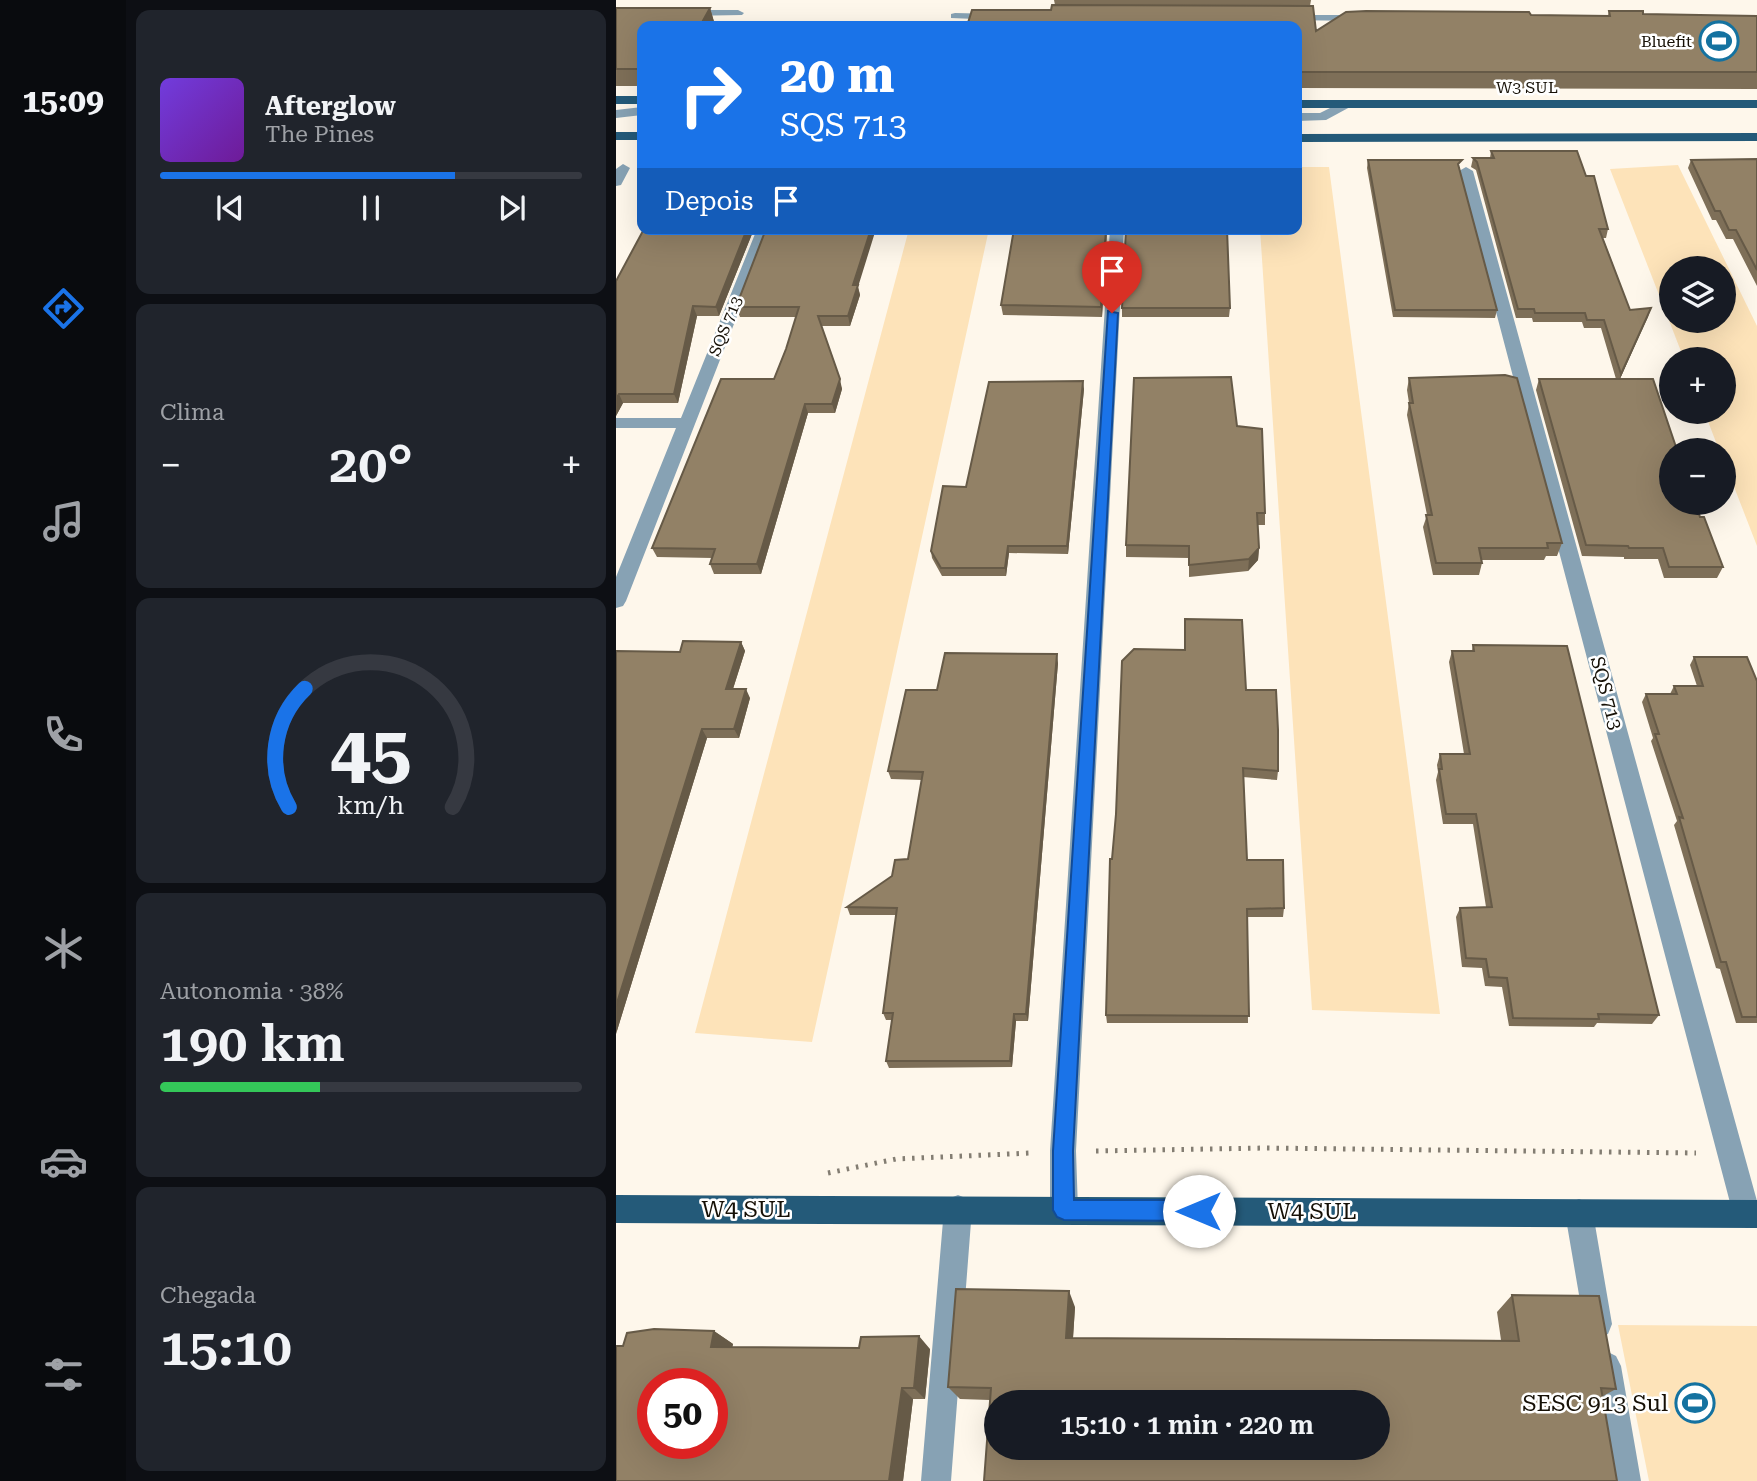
<!DOCTYPE html>
<html lang="pt">
<meta charset="utf-8">
<style>
:root{--surface:#171b24;--page:#20242c;--text:#f1f3f6;--muted:#9ea1a6;--line:#363941;--accent:#1a73e8}
body{margin:0;font-family:"Roboto Serif",serif;background:var(--page);color:var(--text);height:100vh;display:flex;flex-direction:column;font-size:26px;white-space:nowrap}
*{box-sizing:border-box;margin:0}
p{font-size:23px;color:var(--muted)}
.icon{flex:none;width:38px;height:38px;fill:none;stroke:currentColor;stroke-width:2;stroke-linecap:round;stroke-linejoin:round}
.map{position:relative;flex:1;overflow:hidden}
.side{display:flex;flex-direction:column;gap:10px;padding:10px;background:#0d0f14;width:490px}
.side>*{flex:none}
.banner{position:absolute;left:21px;top:21px;width:665px;height:214px;border-radius:14px;box-shadow:0 7px 28px #0002;background:#1a73e8;color:#fff;overflow:hidden}
.buttons{position:absolute;left:1043px;top:256px;display:grid;gap:14px}
.buttons a{display:grid;place-items:center;width:77px;height:77px;border-radius:50%;background:var(--surface);box-shadow:0 7px 28px #0002;font-size:35px}
.speed{position:absolute;left:21px;top:1368px;display:flex;gap:14px;font-size:35px;font-weight:700;text-align:center}
.speed>*{display:grid;place-content:center;width:91px;height:91px;border-radius:50%;background:var(--surface);box-shadow:0 7px 28px #0002;line-height:1}
.speed .limit{border:10px solid #d22;background:#fff;color:#111}
.pin{position:absolute;display:grid;place-items:center;width:60px;height:60px;color:#fff;margin:-72px -30px;border-radius:50% 50% 50% 0;rotate:-45deg;box-shadow:0 0 7px #0007}
.pin .icon{rotate:45deg}
.me{position:absolute;width:77px;margin:-38px;rotate:270deg;stroke-linejoin:round;filter:drop-shadow(0 0 5px #0008)}
.turn{display:flex;align-items:center;gap:24px;height:147px;padding:0 28px;font-size:32px}
.turn .icon{width:91px;height:91px;stroke-width:2.5}
.turn b{display:block;font-size:49px;line-height:60px}
.then{display:flex;align-items:center;height:66px;padding:0 28px;background:#0003;gap:14px;font-size:26px}
.big{font-size:52px;font-weight:600;line-height:1.1}
.side .tile{flex:1;display:flex;flex-direction:column;justify-content:center;gap:10px;min-width:0;padding:0 24px;border-radius:14px;background:var(--page)}
.side .dial{align-items:center;gap:0}
.dial svg{height:182px;overflow:visible;fill:none;stroke:var(--line);stroke-width:7;stroke-linecap:round;text-anchor:middle}
.dial text{fill:var(--text);stroke:none}
.song{display:flex;align-items:center;gap:21px}
.cover{width:84px;height:84px;border-radius:10px;background:linear-gradient(135deg,hsl(260 70% 55%),hsl(280 70% 35%))}
.played{height:7px;border-radius:4px;background:linear-gradient(90deg,var(--accent) 70%,var(--line) 70%)}
.keys{display:flex;justify-content:space-around;direction:ltr}
.heat{display:flex;justify-content:space-between;align-items:center;font-size:38px;direction:ltr}
.charge{height:10px;border-radius:5px;background:linear-gradient(90deg,#34c759 38%,var(--line) 0)}
.trip{position:absolute;left:368px;top:1390px;width:406px;height:70px;border-radius:35px;background:var(--surface);box-shadow:0 7px 28px #0002;font-weight:600;line-height:70px;text-align:center}
main{display:flex;flex:1;min-height:0}
.dock{display:flex;flex-direction:column;width:126px;justify-content:space-around;align-items:center;background:#090b0e;color:var(--muted)}
.dock .icon{width:49px;height:49px}
.dock .selected{color:var(--accent)}
.dock b{font-size:32px;color:var(--text)}
.map>svg:first-child{display:block}
</style>
<main>
<nav class="dock">
<b>15:09</b>
<svg class="icon selected" aria-label="directions" viewBox="0 0 24 24"><path d="M12 3l9 9-9 9-9-9zM9 14v-3h6M13 9l2 2-2 2"/></svg>
<svg class="icon" aria-label="music" viewBox="0 0 24 24"><path d="M9 18V5l10-2v13"/><circle cx="6" cy="18" r="3"/><circle cx="16" cy="16" r="3"/></svg>
<svg class="icon" aria-label="phone" viewBox="0 0 24 24"><path d="M5 4h4l2 5-3 2q2 4 5 5l2-3 5 2v4C11 20 4 13 5 4z"/></svg>
<svg class="icon" aria-label="climate" viewBox="0 0 24 24"><path d="M12 3v18M4 7l16 10M4 17L20 7"/></svg>
<svg class="icon" aria-label="car" viewBox="0 0 24 24"><path d="M5 17H2v-5l4-1 3-4h7l3 4 3 1v5h-3M9 17h6M6 11h13"/><circle cx="7" cy="17" r="2"/><circle cx="17" cy="17" r="2"/></svg>
<svg class="icon" aria-label="filters" viewBox="0 0 24 24"><path d="M4 7h16M4 17h16"/><circle cx="9" cy="7" r="2"/><circle cx="15" cy="17" r="2"/></svg>
</nav>
<section class="side">
<div class="tile">
<div class="song"><i class="cover"></i><div><b>Afterglow</b><p>The Pines</p></div></div>
<div class="played"></div>
<div class="keys"><svg class="icon" aria-label="previous" viewBox="0 0 24 24"><path d="M18 5L8 12l10 7zM5 5v14"/></svg><svg class="icon" aria-label="pause" viewBox="0 0 24 24"><path d="M8 5v14M16 5v14"/></svg><svg class="icon" aria-label="next" viewBox="0 0 24 24"><path d="M6 5l10 7-10 7zM19 5v14"/></svg></div>
</div>
<div class="tile"><p>Clima</p>
<div class="heat"><a>−</a><b class="big">20°</b><a>+</a></div>
</div>
<div class="tile dial"><svg viewBox="0 0 100 80">
<path d="M14 69A42 42 0 1 1 86 69"/>
<path d="M14 69A42 42 0 0 1 21 17" stroke="#1a73e8"/>
<text x="50" y="56" font-size="32" font-weight="700">45</text>
<text x="50" y="72" font-size="11">km/h</text>
</svg></div>
<div class="tile"><p>Autonomia · 38%</p><b class="big">190 km</b><div class="charge"></div></div>
<div class="tile"><p>Chegada</p><b class="big">15:10</b></div>
</section>
<div class="map">
<svg width="1141" height="1481" viewBox="0 0 1141 1481">
<rect width="100%" height="100%" fill="#fef7eb"/>
<path fill="#fde3b9" fill-rule="evenodd" d="M1062,165l79,161v220l-33,-85v-11h-5l-15,-39h20v-52h-40l-74,-190zM1055,268h53v52h-53z
M681,167h32l111,847 -128,-4 -52,-781h37z
M293,229h80l-177,813 -117,-9z
M1002,1325l139,1v155h-108z"/>
<g fill="none" stroke-linecap="round" stroke-linejoin="round">
<path stroke="#837d72" stroke-width="5" stroke-dasharray="2.5 7" stroke-linecap="butt" d="M480,1151l169,-3 431,5
M212,1173l68,-14 135,-6"/>
<path fill="#87a2b4" fill-rule="evenodd" d="M122,10l6,3 -2,2 -58,1 -6,-3 6,-3z
M339,13l44,1 6,3 -6,3 -48,-2v-4z
M671,15h79l6,3 -6,3 -83,-1 -2,-2z
M730,100l4,1v6l-24,13 -29,1v-8h23z
M26,107v8l-26,3v-8z
M7,164l7,4 -9,17 -5,1v-17z
M850,167l7,4 284,1030v22l-10,5 -10,-4 -4,-10 -274,-1043z
M141,229h14l-145,372 -3,5 -7,2v-31l60,-149h-60v-10h65z
M494,229h14l-48,922 2,59 -4,10 -10,4 -10,-4 -4,-10v-59z
M342,1195l10,4 4,10 -21,272h-30l23,-272 4,-10z
M963,1199l10,4 4,10 19,111 -4,10 -10,4 -10,-4 -4,-10 -19,-111 4,-10z
M990,1351l10,5 5,10 20,115h-30l-20,-115 5,-10z"/>
<path fill="#245a79" fill-rule="evenodd" d="M0,96h26v8h-26z
M681,100h460v8h-460z
M0,132h26v8h-26z
M1141,133v8l-460,1v-8z
M0,1195l1141,5v28l-1141,-5z"/>
</g>
<path fill="#7e6f58" d="M438,0h257l-1,6 6,25 215,-16 77,1 1,-5 34,3 35,2h79v73l-460,-1v-62l-242,-21z
M0,8h94l5,17 -73,1v60h-26z
M875,151l117,78 -2,9h-3l27,72 21,-2 -31,71 80,138 23,50 -6,11h-53l-6,-19h-34v-2l-42,-1 -46,-166 3,-11h77l-15,-51h-17l-2,-6h-49l-1,-4h-16l-40,-148 -5,-3 2,-9h17z
M1141,159v127l-24,-47h-7l-10,-19h-4l-24,-52 3,-8z
M752,160l92,7 -1,2 38,141 -2,8 -102,-1 -26,-149z
M28,229h110l-35,87h-22l-19,87h-55l-7,13z
M491,229l-5,88 -99,-2 -2,-10z
M242,287l2,8 -10,31h-29l21,63 -7,24h-27l-47,161h-47l-4,-10 2,-6 -55,-1 -5,-9 122,-169 12,-30 10,-32h-56l-4,-10z
M506,308h108l-1,9h-107z
M793,378l153,165 -5,13h-11l-2,4h-62v3l-3,12h-46l-10,-48 4,-12 -20,-100 2,-12 -2,-13z
M468,389l-16,165 -59,-1 -3,23h-64l-10,-18 -1,-7 35,-64z
M621,426l28,87v12h-7l1,23 -1,12 -10,11 -59,6v-19l-63,-1v-12z
M125,642l4,9 -12,38 17,9 -11,40h-32l-91,296 64,-382z
M857,645l186,370 -7,9 -55,-1 -3,4 -85,-1 -7,-39 -17,-1 -3,-18 -20,-1 -6,-50 4,-9 26,-1 -13,-83h-30l-7,-44 2,-8 -1,-7 3,-11h24l-15,-92 3,-11h20z
M1078,657l63,24v342h-21l-16,-54 -4,-1 -42,-143 3,-4 -26,-80 2,-3 -11,-36 4,-8h24l4,-8h23l-7,-21z
M442,663l-30,358h-12l-4,46 -123,1 -3,-7 6,-41h-6l-3,-7 13,-98h-46l-3,-8 45,-31 16,-17 14,-79 -31,-1 -3,-8 49,-81z
M630,690l32,81 -1,9 -34,-3 4,83 37,48 -1,9h-36l1,106h-141l-1,-8 6,-156z
M896,1295l104,94 -13,7 -613,4 -30,-1 -12,-12 127,-80 -2,31 428,2 -4,-28z
M98,1331l19,13 -1,3 198,2 -5,50h-12l-10,82h-287l7,-135z"/>
<path fill="#665a47" d="M94,8l5,17 -1,1h-14z
M131,229h7l-35,87 -3,-9z
M255,229h5l-18,58 2,8 -10,31 -2,-10 5,-31z
M490,229h1l-5,88 -1,-10z
M77,306l4,10 -19,87 -4,-9z
M1035,308l-3,9 -30,66 3,-9z
M224,379l2,10 -7,24 -3,-9z
M467,381l1,8 -16,165 -1,-8z
M3,394l4,9 -7,13v-17z
M189,404l3,9 -47,161 -4,-10z
M392,546l1,7 -3,23 -1,-8z
M643,548l-1,12 -10,11 1,-12z
M125,642l4,9 -15,47 -4,-9z
M441,654l1,9 -30,358 -2,-7z
M130,689l4,9 -11,40 -5,-9z
M86,729l5,9 -91,296v-28z
M398,1014l2,7 -4,46 -2,-6z
M453,1291l6,16 -3,46 -6,-15z
M98,1331l19,13 -3,15 -19,-12z
M303,1336l11,13 -5,50 -11,-11z
M286,1388l11,11 -10,82h-14z"/>
<path fill="#928166" stroke="#665a47" stroke-width="2" fill-rule="evenodd" d="M436,5l261,1 3,25 30,-19 20,-1 163,1 2,3 79,1 -1,-5h34v3l114,2v56h-460v-46h-330l5,-16h79z
M0,8h94l-10,18h-58v43h-26z
M875,151h86l9,25h8l14,53h-9l31,81 21,-2 -30,66 -17,-54h-17l-2,-7h-50l-1,-4h-16l-41,-147 -4,-4h21z
M1141,159v111l-21,-40h-7l-9,-19h-5l-24,-51z
M752,160h94l-4,4 39,146h-102z
M28,229h103l-31,78 -23,-1 -19,88h-55l-3,5v-118z
M150,229h105l-18,56h5l-10,31h-30l22,63 -8,25h-27l-48,160h-47l5,-15 -63,-1 69,-169h53l12,-30 13,-42h-63z
M398,229h92l-5,78 -100,-2z
M510,229h101l3,79h-108z
M889,375l12,3 45,165h-15l1,5h-69l3,15h-46l-10,-48h6l-23,-112h4l-4,-25z
M615,377l6,49 25,3 3,84h-8l2,35 -10,11 -60,6v-19l-63,-1 8,-167z
M923,379h114l24,71h-6v52h24l5,15h4l19,50h-54l-6,-19h-34l-1,-2 -42,-1z
M467,381l-16,165h-59l-3,22h-64l-10,-17 12,-65 23,1 23,-105z
M569,619l57,1 4,70h30l2,40v41l-35,-3 4,92h36l1,48 -37,1 2,107 -143,-1 4,-156h2l4,-45 6,-153 12,-12 51,1z
M67,641l58,1 -15,47h20l-12,40h-32l-86,277v-355l64,1z
M857,645l94,1 92,369 -61,-1 1,5 -86,-1 -6,-40 -18,-1 -3,-18 -20,-1 -6,-50 32,-1 -16,-93h-30l-7,-45h3l-2,-15h30l-18,-103h22z
M329,653l112,1 -31,360h-12l-4,47h-124l7,-48h-10l14,-105 -50,-1 45,-31 3,-16 13,-1 15,-87 -35,-1 18,-81h31z
M1078,657h53l10,24v336h-15l-16,-55h-5l-42,-145 4,1 -28,-84h4l-13,-40h31l-3,-8h29z
M340,1289l113,2 -3,47 453,3 -7,-46 87,1 17,93 -15,-1 16,93h-633l7,-93 -43,-1zM380,1402h381v45h-381z
M38,1329l60,2 -3,16 148,1 2,-11 58,-1 -5,52h-12l-13,93h-273v-135h7l4,-13zM37,1384h59v60h-59z"/>
<path fill="#1a73e8" stroke="#114b97" stroke-width="2" d="M492,311l10,2 -45,838 1,49h125l8,4 3,7 -3,7 -8,3 -135,-1 -7,-3 -4,-7v-59z"/>
<defs>
<g id="stadium-ring" transform="scale(2.0125)"><circle r="9.5" fill="#fff" stroke="#1472a0" stroke-width="1.5"/><path d="M0-5a6.5 5 0 1 0 0 10a6.5 5 0 1 0 0-10ZM-3.5-1.8h7v3.6h-7Z" fill="#1472a0"/></g>
</defs>
<g fill-rule="evenodd">
<use href="#stadium-ring" x="1103" y="41"/>
<use href="#stadium-ring" x="1079" y="1403"/>
</g>
<g text-anchor="middle" stroke-width="5" stroke-linejoin="round" paint-order="stroke">
<g font-size="16" fill="#161006" stroke="#fff" text-anchor="end">
<text x="1076" y="47">Bluefit</text>
</g>
<g font-size="16" fill="#161006" stroke="#fff">
<text x="911" y="93">W3 SUL</text>
<text transform="translate(109 326) rotate(-68)" y="6">SQS 713</text>
</g>
<g font-size="19" fill="#161006" stroke="#fff">
<text transform="translate(991 693) rotate(75)" y="7">SQS 713</text>
</g>
<g font-size="23" fill="#161006" stroke="#fff">
<text x="130" y="1217">W4 SUL</text>
<text x="696" y="1219">W4 SUL</text>
</g>
<g font-size="23" fill="#161006" stroke="#fff" text-anchor="end">
<text x="1052" y="1411">SESC 913 Sul</text>
</g>
</g>
</svg>
<div class="buttons">
<a><svg class="icon" aria-label="layers" viewBox="0 0 24 24"><path d="M12 4l9 5-9 5-9-5zM3 14l9 5 9-5"/></svg></a>
<a>+</a>
<a>−</a>
</div>
<div class="speed"><div class="limit">50</div></div>
<div class="pin" style="left:496px;top:313px;background:#d93025"><svg class="icon" aria-label="arrive" viewBox="0 0 24 24"><path d="M6 21V4h12l-3 4 3 4H6"/></svg></div>
<svg class="me" style="left:583px;top:1211px" viewBox="-20 -20 40 40"><circle r="19" fill="#fff"/><path d="M0-13L10 11 0 6-10 11z" fill="#1a73e8"/></svg>
<div class="trip">15:10 · 1 min · 220 m</div>
<div class="banner">
<div class="turn"><svg class="icon" aria-label="right" viewBox="0 0 24 24"><path d="M7 20v-9h11M14 6l5 5-5 5"/></svg><div><b>20 m</b>SQS 713</div></div>
<div class="then">Depois<svg class="icon" aria-label="arrive" viewBox="0 0 24 24"><path d="M6 21V4h12l-3 4 3 4H6"/></svg></div>
</div>
</div>
</main>
